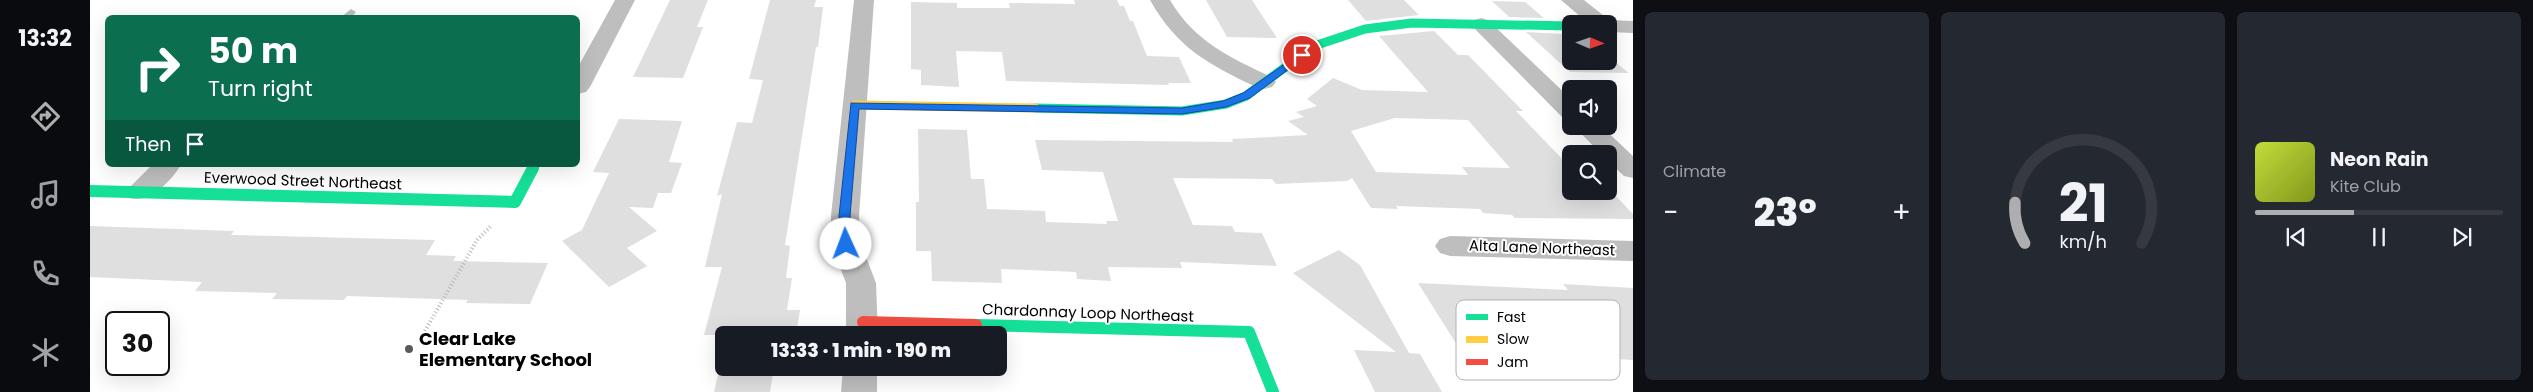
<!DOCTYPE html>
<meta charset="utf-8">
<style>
:root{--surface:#171b24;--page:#242831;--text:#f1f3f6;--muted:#9ea1a6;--line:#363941;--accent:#adaeaf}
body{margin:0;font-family:Poppins,sans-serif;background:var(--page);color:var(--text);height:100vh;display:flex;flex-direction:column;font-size:19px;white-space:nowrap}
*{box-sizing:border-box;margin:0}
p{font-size:16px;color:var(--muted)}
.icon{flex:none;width:28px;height:28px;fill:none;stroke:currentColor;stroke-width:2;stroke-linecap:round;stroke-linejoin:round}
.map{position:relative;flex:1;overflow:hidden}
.panel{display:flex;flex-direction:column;gap:12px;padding:12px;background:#0d0f14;width:900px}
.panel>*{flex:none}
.banner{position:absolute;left:15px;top:15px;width:475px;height:152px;border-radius:8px;box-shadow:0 5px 20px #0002;background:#0b6e4f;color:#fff;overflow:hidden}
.needle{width:32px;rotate:92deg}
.buttons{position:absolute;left:1472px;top:15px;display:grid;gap:10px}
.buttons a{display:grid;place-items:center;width:55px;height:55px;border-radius:8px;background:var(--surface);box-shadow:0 5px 20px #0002;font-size:25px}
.speed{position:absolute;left:15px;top:311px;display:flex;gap:10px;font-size:25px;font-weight:700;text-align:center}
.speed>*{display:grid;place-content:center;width:65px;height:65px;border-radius:50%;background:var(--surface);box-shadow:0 5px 20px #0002;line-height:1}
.speed .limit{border:2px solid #111;border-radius:8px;background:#fff;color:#111}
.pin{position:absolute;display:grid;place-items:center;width:42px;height:42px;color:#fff;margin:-21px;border:2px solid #fff;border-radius:50%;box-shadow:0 1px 5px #0007}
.me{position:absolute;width:55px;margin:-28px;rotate:358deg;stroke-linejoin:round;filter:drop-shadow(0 0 4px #0008)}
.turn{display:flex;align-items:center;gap:18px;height:105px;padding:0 20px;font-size:22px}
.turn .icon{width:65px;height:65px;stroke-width:2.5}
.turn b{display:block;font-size:35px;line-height:42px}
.then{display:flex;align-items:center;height:48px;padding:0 20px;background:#0003;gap:10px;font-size:19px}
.big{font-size:38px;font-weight:800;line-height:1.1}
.panel .card{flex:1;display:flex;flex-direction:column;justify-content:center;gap:8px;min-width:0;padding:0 18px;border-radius:8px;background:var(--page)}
.panel .dial{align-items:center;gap:0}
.dial svg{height:130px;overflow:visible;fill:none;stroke:var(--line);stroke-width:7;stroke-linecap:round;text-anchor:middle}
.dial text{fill:var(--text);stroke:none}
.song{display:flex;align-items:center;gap:15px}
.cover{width:60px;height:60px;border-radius:8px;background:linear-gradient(135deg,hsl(70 70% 55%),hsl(70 70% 35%))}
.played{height:5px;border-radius:2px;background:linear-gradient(90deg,var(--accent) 40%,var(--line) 40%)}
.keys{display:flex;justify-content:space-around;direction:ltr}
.heat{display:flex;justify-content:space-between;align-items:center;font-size:28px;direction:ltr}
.panel .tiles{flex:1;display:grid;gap:12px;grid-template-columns:repeat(3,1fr)}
.trip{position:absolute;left:625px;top:326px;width:292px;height:50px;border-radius:8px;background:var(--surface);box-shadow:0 5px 20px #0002;font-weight:800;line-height:50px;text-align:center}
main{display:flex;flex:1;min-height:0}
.tab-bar{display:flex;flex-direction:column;width:90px;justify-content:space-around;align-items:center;background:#090b0e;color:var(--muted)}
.tab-bar .icon{width:35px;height:35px}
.tab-bar .on{color:var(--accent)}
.tab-bar b{font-size:22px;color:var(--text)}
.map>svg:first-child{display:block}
</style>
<main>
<nav class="tab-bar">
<b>13:32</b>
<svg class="icon on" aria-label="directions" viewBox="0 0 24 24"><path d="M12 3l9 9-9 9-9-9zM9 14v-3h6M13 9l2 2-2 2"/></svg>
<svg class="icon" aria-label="music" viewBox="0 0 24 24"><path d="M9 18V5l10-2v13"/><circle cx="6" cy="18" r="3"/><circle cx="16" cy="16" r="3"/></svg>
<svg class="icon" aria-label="phone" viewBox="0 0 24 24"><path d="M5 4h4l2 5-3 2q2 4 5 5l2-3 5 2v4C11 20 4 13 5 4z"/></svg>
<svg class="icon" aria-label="climate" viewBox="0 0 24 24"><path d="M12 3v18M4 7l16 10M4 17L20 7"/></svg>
</nav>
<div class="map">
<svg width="1543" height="392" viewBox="0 0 1543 392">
<rect width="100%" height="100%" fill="#fff"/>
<path fill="#dfdfdf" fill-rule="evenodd" d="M580,0h38l-11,27h6l-20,51 -50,-1z
M680,0h46l-2,7h9l-5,40h-2l-31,198 5,1 -4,32h6l-5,32h13l-4,25h-92l18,-68h-17l17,-73 -5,2 20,-74 15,1 11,-43 -14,-1z
M984,0h43l3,6h4l6,15h3l14,35 32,1 12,26h-23l1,2 -163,-4 -4,-29 -46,-1 3,36 -38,-2v-15l-10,-1v-67l46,1v5h53l-1,-5 66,1z
M1116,0h46l25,38 -50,-1z
M1258,0h56l15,15 -53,6z
M1402,1l33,1 19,16 -35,-1z
M1344,31l24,24h10l55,56h-7l55,57v23l38,-2 24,25v5l-118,-1 -3,-3 -29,-2 -3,-4 -84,-3 2,3 -27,-1 -19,-30 -5,3 -71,3 -4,-5 -99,-1 20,47 39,1 3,6 27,1 15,33 -97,-4 2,6 -74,-1 3,14 -34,-2 -1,-7 -75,-3 1,14 -70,-2 -1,-30h-15v-49h3l-1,-73 49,1 4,49h13l3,30 58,2 1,11 61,2 -1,-3h12l-15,-49 -61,-2 -7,-30 198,2 -1,-3 76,-4 -20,-14 16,-4 -8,-5 21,-6 -10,-7 26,-21 29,12 66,2 -49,-56zM1305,118l73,2 42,48 -48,-1 6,8 -92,-3 -25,-41z
M1436,32l37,2 8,6v21h38v-4l20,16 -59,-1z
M529,119l63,2 -13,41 13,1 -11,30h-13l-5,15 -24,-1 28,24 -30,17 20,18 -38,21 -47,-46 20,-11 27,-57 -16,-1z
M0,226l144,5 -3,4 204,5 -9,15 30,1 -3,5 95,2 -18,41 -64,-1 2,-3 -121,-4 -3,4 -72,-1 5,-6 -82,-2 7,-9 -112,-5z
M1249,250l21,15 49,88 11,1 22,38h-67l-21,-42 42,2 -103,-79z
M1328,283l150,7 -5,-6 70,4v72l-145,-8 7,10 -28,-1z
M634,348v20h50l-4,24h-56z"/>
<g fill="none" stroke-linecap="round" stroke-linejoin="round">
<path stroke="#b9b9b9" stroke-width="4" stroke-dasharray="1 2.5" stroke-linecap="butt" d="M335,331l52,-91 14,-14"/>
<path fill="#bebebe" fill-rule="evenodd" d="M261,9l5,3 -5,6h-11z"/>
<path fill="#bebebe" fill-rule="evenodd" d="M525,0h20l-45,87 -4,5 -8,2v-27z
M764,0h20l-15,216 2,28 15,39 2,52h-32v-52l-15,-39v-28z
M1060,0h20c24,41 60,58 102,77l4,5 -4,5 -8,2 -8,-2c-48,-23 -79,-39 -106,-87z
M1471,0h23l25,20 24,1v12l-24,-1v-8h-20z
M1391,18l7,2 83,79v20l-9,-2 -88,-89 -3,-4 3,-4z
M1484,126h27l32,30v22l-9,-2 -15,-14v-8h-8z
M62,165h29c-11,17 -31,39 -52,33l-4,-6z
M1360,236l183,5v20l-183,-5 -10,-3 -5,-7 5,-7z
M753,368h34v24h-36z"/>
<path stroke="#16e098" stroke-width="9" d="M945,108l147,3 44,-7 20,-8 68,-50 51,-17 47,-6 159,3
M443,169l2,-4"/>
<path stroke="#16e098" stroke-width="12" d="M0,191l425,11 18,-34
M886,325l273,7 24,60"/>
<path stroke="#ffcf43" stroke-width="9" d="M765,105l180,3"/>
<path stroke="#f24e42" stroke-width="12" d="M773,322l113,3"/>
</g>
<path fill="#1a73e8" stroke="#114b97" d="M1212,52l4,3 -1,2 -55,41 -24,9 -44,7 -323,-5 -9,107 2,28 -6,4 -6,-4 -1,-28 12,-113 331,5 41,-7 20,-8z"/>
<circle fill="#595959" stroke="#fff" stroke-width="2" cx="319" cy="349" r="5"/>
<g text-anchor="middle" stroke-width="4" stroke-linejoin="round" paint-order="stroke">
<g font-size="15" fill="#000" stroke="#fff">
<text transform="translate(213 181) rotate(2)" y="5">Everwood Street Northeast</text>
<text transform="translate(1452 248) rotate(2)" y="5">Alta Lane Northeast</text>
<text transform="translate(998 313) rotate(2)" y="5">Chardonnay Loop Northeast</text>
</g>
<g font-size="18" font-weight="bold" fill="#000" stroke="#fff" text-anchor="start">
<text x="329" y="345">Clear Lake<tspan x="329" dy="21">Elementary School</tspan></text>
</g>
</g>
<rect x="1366" y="300" width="164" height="80" rx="8" fill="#fff" stroke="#b2b2b2" stroke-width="1"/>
<rect x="1376" y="314" width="22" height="6" fill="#16e098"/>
<rect x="1376" y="336" width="22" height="7" fill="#ffcf43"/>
<rect x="1376" y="359" width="22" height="6" fill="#f24e42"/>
<g font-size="14" fill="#000">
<text x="1407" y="322">Fast</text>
<text x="1407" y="344">Slow</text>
<text x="1407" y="367">Jam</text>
</g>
</svg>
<div class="buttons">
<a><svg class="needle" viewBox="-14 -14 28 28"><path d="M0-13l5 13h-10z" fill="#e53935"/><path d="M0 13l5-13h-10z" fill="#9ea1a6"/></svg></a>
<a><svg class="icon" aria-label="sound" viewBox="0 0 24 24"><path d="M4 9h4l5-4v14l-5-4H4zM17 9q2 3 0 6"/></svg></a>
<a><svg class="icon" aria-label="search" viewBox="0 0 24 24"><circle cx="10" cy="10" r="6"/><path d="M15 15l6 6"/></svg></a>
</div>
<div class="speed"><div class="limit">30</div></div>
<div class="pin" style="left:1212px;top:55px;background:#d93025"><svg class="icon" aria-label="arrive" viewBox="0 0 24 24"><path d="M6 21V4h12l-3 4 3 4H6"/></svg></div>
<svg class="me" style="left:756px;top:244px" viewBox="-20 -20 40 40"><circle r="19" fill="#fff"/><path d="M0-13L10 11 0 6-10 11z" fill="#1a73e8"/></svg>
<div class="trip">13:33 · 1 min · 190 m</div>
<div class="banner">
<div class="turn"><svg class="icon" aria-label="right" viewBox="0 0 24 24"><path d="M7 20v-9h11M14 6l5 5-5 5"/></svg><div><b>50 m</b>Turn right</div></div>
<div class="then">Then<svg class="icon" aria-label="arrive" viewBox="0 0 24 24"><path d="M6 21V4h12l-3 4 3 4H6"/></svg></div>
</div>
</div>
<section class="panel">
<div class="tiles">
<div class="card"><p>Climate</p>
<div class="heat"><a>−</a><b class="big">23°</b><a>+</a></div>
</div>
<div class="card dial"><svg viewBox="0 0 100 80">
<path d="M14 69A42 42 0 1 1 86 69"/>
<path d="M14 69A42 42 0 0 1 8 44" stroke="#adaeaf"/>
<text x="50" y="56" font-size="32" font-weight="700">21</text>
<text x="50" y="72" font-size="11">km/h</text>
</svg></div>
<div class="card">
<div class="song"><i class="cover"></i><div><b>Neon Rain</b><p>Kite Club</p></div></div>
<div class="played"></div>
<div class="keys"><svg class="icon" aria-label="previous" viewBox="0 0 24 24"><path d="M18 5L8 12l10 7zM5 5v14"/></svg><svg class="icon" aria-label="pause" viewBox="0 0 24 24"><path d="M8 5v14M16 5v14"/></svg><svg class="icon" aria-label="next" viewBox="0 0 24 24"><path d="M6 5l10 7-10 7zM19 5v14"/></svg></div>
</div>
</div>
</section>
</main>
